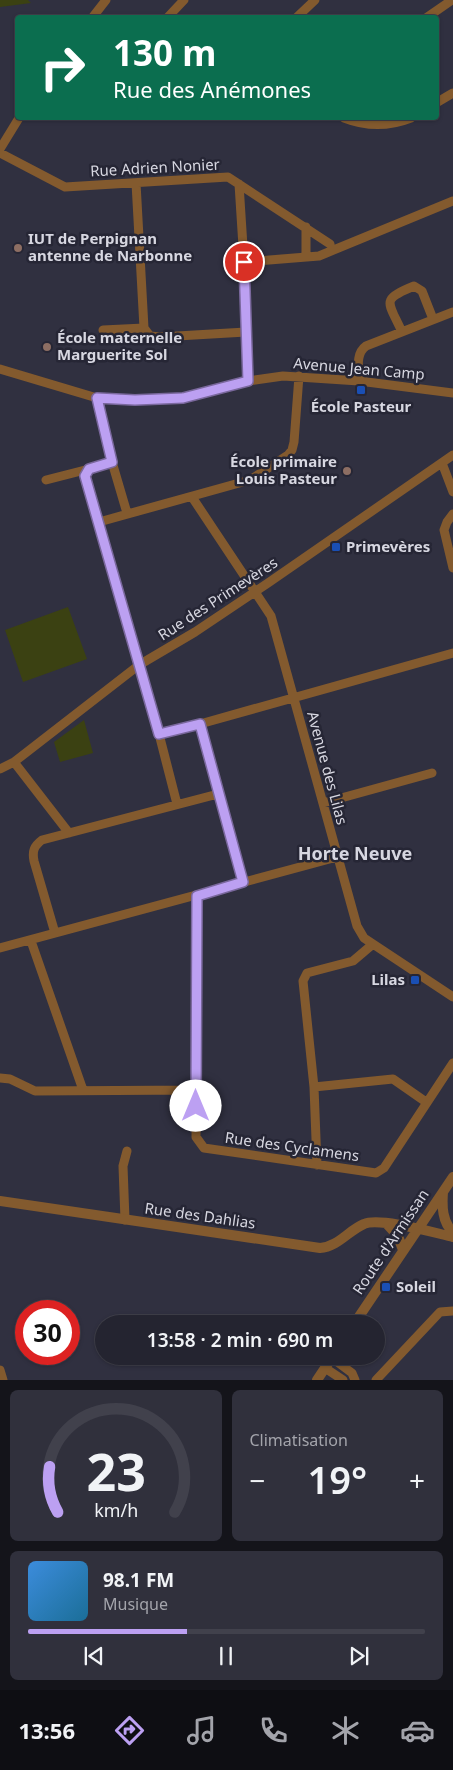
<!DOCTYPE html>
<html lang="fr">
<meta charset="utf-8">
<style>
:root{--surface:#242430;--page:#30303c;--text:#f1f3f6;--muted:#a3a4ab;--line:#41414c;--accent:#bca0f2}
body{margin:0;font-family:"Noto Sans",sans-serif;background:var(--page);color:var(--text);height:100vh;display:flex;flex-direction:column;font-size:19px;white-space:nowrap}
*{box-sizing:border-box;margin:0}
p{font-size:16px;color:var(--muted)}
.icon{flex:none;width:28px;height:28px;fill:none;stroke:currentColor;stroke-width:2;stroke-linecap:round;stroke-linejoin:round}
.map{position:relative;height:1380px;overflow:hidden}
.side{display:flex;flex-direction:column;gap:10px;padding:10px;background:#14141a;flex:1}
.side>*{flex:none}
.banner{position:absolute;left:15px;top:15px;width:424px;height:105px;border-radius:5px;box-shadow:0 1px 4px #0004,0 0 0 1px var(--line);background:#0b6e4f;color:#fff;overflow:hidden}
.speed{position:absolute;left:15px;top:1300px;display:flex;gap:10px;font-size:25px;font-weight:700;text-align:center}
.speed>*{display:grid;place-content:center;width:65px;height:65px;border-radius:50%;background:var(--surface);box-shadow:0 1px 4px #0004,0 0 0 1px var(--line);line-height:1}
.speed .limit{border:8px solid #d22;background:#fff;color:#111}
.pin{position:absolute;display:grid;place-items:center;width:42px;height:42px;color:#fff;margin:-21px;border:2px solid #fff;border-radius:50%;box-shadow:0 1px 5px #0007}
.me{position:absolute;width:55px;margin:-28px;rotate:0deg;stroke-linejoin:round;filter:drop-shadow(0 0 4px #0008)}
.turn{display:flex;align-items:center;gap:18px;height:105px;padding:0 15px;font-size:22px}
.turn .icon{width:65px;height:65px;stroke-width:2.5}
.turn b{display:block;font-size:35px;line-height:42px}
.big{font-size:38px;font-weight:600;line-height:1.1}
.side .tile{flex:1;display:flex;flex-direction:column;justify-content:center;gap:8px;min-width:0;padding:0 18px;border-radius:8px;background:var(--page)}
.side .dial{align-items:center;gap:0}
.dial svg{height:130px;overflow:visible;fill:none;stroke:var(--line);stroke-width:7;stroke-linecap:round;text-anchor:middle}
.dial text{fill:var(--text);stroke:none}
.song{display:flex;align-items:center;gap:15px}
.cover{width:60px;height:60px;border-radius:8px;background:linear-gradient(135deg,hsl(210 70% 55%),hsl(200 70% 35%))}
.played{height:5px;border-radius:2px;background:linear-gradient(90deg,var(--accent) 40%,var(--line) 40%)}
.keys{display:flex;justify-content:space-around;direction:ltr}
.heat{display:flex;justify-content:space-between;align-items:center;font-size:28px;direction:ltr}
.side .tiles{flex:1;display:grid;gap:10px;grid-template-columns:1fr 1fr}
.tile:last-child{grid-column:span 2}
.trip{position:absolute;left:95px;top:1315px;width:290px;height:50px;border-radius:25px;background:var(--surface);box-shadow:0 1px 4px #0004,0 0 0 1px var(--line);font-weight:600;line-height:50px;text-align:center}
.menu{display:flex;height:80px;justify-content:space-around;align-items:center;background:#0e0e13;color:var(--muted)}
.menu .icon{width:35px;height:35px}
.menu .current{color:var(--accent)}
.menu b{font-size:22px;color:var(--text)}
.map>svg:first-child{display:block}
</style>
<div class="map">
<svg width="453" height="1380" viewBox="0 0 453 1380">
<rect width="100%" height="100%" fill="#303040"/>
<path fill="#3b4112" d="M0,0h28l3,3 -31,4z
M68,607l19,52 -64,23 -18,-52z
M84,720l9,33 -33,9 -6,-20z"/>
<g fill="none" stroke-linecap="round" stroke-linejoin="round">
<path stroke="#835a2e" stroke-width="9" d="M92,18l14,-18
M167,18l17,-18
M296,18l19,-18
M426,18l26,-18
M436,103l17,-10
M344,118c23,9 44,9 67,0
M0,149l19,-31
M0,153l65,34 163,-10 102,67
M136,183l8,145 6,8 10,1 86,-5
M239,184l5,78 4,119
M306,227v30
M244,262l75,-6 134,-55
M103,330l41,-2
M402,332c-14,-31 -22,-32 12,-46l8,5 11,28
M0,369l97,29 38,2 48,-2 65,-17 35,-5 76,5 94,12
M359,381c0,-12 -4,-27 7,-35l87,-34
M97,398l15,64 -23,7 -4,7 74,258 18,70
M112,462l15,51
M442,463l11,29
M46,480l43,-11
M192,497l79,119 86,310 7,12 9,6 80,53
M453,514l-6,8 -3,8 9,38
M99,522l151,-42 38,-25 4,-5 2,-8 5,-66
M200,724l43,158
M159,734l41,-10 253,-71
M14,762l55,71
M0,769l14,-7 125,-97 56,-33 73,-49 185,-128
M323,803l109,-30
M197,896l-1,241 8,11 172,25 8,-5 69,-105
M55,933l-21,-72c-2,-10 0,-15 8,-21l176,-46
M31,941l52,149
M0,948l337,-91
M0,1078l10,1 25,12 161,-1
M314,1087l79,-8 33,23
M317,1165l-3,-78 -11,-106 4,-8 46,-12 20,-17
M125,1220l-2,-54 4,-15
M332,1358l20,15 3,7
M325,1368l18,12
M0,1370l3,10
M376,1380l64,-68 13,-1"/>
<path stroke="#835a2e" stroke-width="10" d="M443,1192c-1,14 -1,30 10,40
M0,1201l320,47c18,-1 29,-18 44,-24 16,-7 71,9 89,13
M387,1224l11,12 5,14
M354,1324l99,-147
M317,1380l16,-24"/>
</g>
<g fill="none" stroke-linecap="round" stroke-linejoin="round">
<g stroke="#7a689d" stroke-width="12">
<path id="route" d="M196,1106l1,-210 46,-14 -43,-158 -41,10 -74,-258 4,-7 23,-7 -15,-64 38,2 48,-2 65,-17 -4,-119"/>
</g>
<use href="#route" stroke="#bca0f2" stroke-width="9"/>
</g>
<g fill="#8d6e63" stroke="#262635" stroke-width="2">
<circle cx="18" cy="248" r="5"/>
<circle cx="47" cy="347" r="5"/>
<circle cx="347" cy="471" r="5"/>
</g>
<g fill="#1a4fb4" stroke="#262635" stroke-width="2">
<rect x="356" y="385" width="10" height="10" rx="2.5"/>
<rect x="331" y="542" width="10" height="10" rx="2.5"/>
<rect x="410" y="975" width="10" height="10" rx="2.5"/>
<rect x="381" y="1282" width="10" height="10" rx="2.5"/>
</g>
<g text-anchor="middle" stroke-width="5" stroke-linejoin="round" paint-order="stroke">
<g font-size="15" fill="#d7d7e1" stroke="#262635">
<text transform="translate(155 168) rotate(-3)" y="5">Rue Adrien Nonier</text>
<text transform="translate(359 369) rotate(5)" y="5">Avenue Jean Camp</text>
<text transform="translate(218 599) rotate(-33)" y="5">Rue des Primevères</text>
<text transform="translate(327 768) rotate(75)" y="5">Avenue des Lilas</text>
<text transform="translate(292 1147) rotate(8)" y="5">Rue des Cyclamens</text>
<text transform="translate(200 1216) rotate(8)" y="5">Rue des Dahlias</text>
<text transform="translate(391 1242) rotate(-56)" y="5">Route d'Armissan</text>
</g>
<g font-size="15" font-weight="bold" fill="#d7d7e1" stroke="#262635" text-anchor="start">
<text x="28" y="244">IUT de Perpignan<tspan x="28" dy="17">antenne de Narbonne</tspan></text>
<text x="57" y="343">École maternelle<tspan x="57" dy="17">Marguerite Sol</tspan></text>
<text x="361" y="412" text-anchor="middle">École Pasteur</text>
<text x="337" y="467" text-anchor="end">École primaire<tspan x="337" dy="17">Louis Pasteur</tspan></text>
<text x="346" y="552">Primevères</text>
<text x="405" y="985" text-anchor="end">Lilas</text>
<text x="396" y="1292">Soleil</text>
</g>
<g font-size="18" font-weight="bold" fill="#d7d7e1" stroke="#262635">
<text x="355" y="860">Horte Neuve</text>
</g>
</g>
</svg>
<div class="speed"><div class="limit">30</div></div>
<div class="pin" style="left:244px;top:262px;background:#d93025"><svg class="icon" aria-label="arrive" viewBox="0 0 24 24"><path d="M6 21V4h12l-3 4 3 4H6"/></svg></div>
<svg class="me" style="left:196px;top:1106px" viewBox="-20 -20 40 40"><circle r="19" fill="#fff"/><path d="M0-13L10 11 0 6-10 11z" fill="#bca0f2"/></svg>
<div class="trip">13:58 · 2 min · 690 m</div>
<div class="banner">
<div class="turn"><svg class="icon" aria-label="right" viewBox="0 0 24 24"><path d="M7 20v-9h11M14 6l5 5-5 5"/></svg><div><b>130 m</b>Rue des Anémones</div></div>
</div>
</div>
<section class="side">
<div class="tiles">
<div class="tile dial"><svg viewBox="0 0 100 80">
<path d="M14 69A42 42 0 1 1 86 69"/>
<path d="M14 69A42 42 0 0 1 9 41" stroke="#bca0f2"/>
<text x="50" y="56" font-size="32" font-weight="700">23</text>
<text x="50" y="72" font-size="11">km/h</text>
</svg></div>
<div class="tile"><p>Climatisation</p>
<div class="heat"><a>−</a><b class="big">19°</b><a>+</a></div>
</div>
<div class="tile">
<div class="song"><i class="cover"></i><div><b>98.1 FM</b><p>Musique</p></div></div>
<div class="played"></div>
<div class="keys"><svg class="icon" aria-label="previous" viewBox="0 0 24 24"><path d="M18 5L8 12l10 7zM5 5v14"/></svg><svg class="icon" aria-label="pause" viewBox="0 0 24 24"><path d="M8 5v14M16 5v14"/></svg><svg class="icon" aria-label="next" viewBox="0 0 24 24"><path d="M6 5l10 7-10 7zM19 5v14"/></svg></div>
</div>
</div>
</section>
<nav class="menu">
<b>13:56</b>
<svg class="icon current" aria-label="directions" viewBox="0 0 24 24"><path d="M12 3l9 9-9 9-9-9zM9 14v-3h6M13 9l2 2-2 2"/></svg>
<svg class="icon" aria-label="music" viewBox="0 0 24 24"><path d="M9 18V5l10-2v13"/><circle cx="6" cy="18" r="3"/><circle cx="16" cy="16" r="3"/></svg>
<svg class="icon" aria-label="phone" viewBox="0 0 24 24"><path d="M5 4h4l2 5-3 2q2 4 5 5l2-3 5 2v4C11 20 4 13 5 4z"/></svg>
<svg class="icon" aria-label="climate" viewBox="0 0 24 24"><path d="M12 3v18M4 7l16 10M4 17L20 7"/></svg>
<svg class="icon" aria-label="car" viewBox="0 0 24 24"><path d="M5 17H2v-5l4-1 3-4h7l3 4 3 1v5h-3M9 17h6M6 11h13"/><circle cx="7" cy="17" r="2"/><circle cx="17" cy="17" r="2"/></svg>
</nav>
